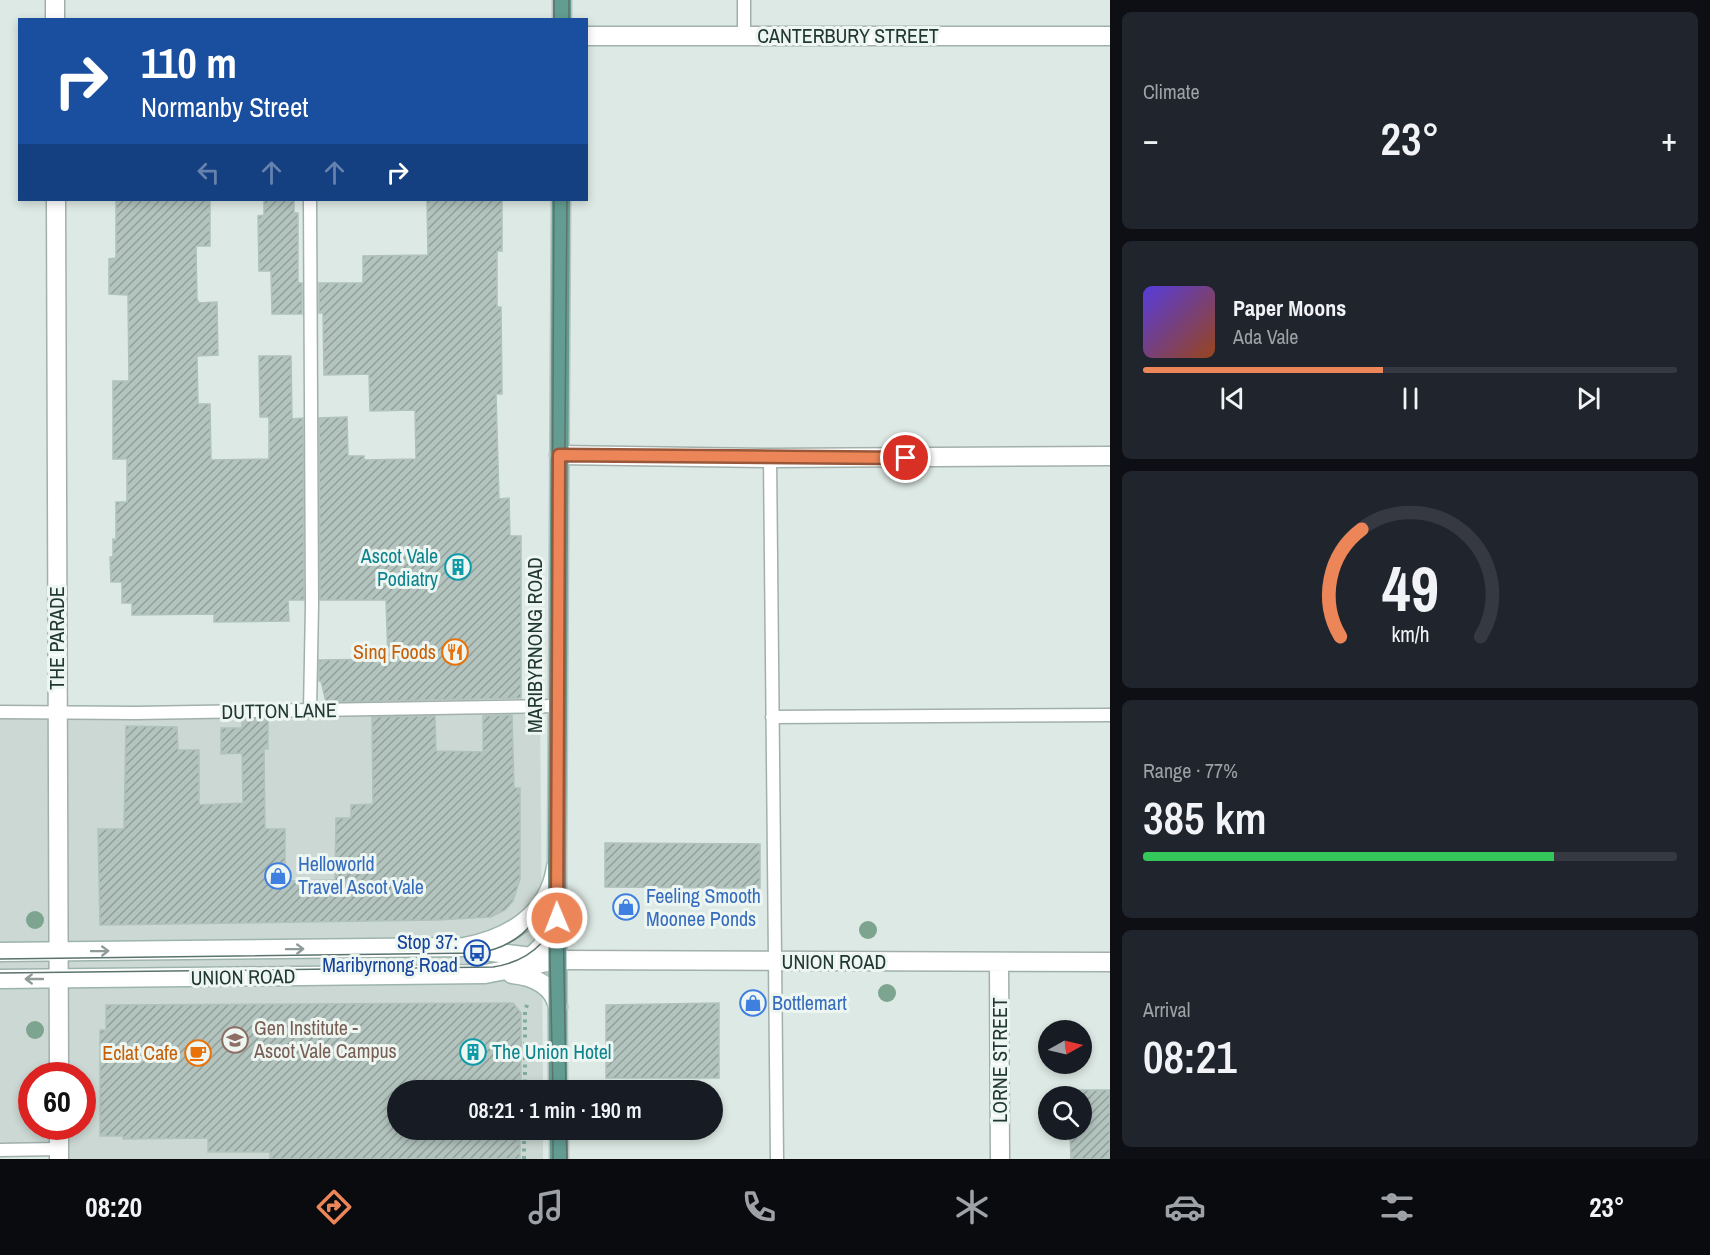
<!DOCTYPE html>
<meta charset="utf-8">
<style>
:root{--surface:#171b24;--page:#20242c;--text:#f1f3f6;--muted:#9ea1a6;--line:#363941;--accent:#ec8658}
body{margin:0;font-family:"Archivo Narrow",sans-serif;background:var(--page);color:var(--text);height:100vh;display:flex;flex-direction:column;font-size:22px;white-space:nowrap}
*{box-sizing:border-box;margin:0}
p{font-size:20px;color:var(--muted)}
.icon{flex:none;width:33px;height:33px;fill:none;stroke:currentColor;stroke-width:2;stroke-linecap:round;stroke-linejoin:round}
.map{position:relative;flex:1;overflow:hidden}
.sheet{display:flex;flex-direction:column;gap:12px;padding:12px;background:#0d0f14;width:600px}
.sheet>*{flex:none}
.banner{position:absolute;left:18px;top:18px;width:570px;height:183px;border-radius:0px;box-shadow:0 3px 9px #0003;background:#1a4fa0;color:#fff;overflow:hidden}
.needle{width:39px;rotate:82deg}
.controls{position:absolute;left:1038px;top:1020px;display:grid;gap:12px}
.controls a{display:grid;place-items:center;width:54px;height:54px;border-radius:50%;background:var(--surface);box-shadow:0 3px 9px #0003;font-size:30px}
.speed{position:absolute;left:18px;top:1062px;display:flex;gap:12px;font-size:30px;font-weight:700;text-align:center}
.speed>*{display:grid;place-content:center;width:78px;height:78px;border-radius:50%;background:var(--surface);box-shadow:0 3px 9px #0003;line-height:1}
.speed .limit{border:9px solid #d22;background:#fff;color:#111}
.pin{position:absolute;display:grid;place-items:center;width:51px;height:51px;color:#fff;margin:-26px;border:3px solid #fff;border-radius:50%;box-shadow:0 2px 6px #0007}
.me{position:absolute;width:66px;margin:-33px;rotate:359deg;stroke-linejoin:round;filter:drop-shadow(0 0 4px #0008)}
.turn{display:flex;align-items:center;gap:21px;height:126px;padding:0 24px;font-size:27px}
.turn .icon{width:78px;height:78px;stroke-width:2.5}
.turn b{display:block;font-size:42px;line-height:51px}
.lanes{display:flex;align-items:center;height:57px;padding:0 24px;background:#0003;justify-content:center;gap:30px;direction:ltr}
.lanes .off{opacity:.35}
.big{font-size:45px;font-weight:600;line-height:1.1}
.sheet .widget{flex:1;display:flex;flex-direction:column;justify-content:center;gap:9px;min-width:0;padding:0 21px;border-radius:9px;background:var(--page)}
.sheet .dial{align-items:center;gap:0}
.dial svg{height:156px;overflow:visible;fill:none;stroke:var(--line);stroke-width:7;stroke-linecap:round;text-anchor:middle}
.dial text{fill:var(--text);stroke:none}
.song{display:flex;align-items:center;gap:18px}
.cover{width:72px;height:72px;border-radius:9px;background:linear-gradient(135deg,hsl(250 70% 55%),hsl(20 70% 35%))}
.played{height:6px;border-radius:3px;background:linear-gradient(90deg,var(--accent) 45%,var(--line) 45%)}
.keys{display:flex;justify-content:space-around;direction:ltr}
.heat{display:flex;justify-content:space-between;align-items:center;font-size:33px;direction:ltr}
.charge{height:9px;border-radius:4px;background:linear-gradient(90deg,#34c759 77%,var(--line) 0)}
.trip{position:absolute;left:387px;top:1080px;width:336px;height:60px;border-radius:30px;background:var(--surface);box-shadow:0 3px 9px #0003;font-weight:600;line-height:60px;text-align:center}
.dock{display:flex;height:96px;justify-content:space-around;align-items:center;background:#090b0e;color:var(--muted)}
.dock .icon{width:42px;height:42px}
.dock .active{color:var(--accent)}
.dock b{font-size:27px;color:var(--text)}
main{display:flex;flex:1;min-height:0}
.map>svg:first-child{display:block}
</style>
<main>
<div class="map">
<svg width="1110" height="1159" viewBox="0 0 1110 1159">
<defs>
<pattern id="building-hatch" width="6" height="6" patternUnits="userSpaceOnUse" patternTransform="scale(1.5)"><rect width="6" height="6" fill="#b3c3be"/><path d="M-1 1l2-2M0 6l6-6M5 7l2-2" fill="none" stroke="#919f9b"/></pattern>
</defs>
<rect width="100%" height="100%" fill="#dde9e4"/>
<path fill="#ccd8d3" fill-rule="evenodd" d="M540,706l3,384h-145v40h145v29h-484v-16h-59v-431zM32,1076h50v50h-50z"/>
<path fill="url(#building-hatch)" stroke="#b0c2bc" stroke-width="1.5" d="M116,200h94v46h-14l1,53 2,4 18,-1 1,53 -21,1 1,48h12l1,56 58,-1v-42h-9l-1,-61h32l1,63 11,-1 1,182h-16l1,21 -75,1v-8l-82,1v-12h-10v-21h-11l-1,-25h3v-18l3,1v-38h11v-43h-14v-78h16l-1,-86 -19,-1v-35l7,-1z
M264,200h30v13h4v70h4v31h-30l-1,-43h-12l-1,-55 6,-1z
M427,200h75v51h-5v56h4l1,87h-6l3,105 10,-1 1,38h11v162l-195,4 -5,-21h-2v-21l69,-1 -2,-59h-66l-1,-182 28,-1 1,39h16v4l52,-1 -1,-49 -45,1 -1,-37 -45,1 -1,-62h-4v-30h44v-27l65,-1z
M512,715l2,73h6v91l-7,22 -8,9 -14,7 -54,3 -337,5 -2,-96h26l2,-103 51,1 1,23h21v55l44,-2 -1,-50 -21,1v-26h21v-9h26v30h-4l1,80h20v52l50,-1 1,-62h15v-13l22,-1 -1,-87 63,-1 1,35 47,1v-36z
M605,843l155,1v44l-155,-1z
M513,1003l8,10v77h-123v40h122v29h-250v-7h-62v-14l-85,1v-3h-23v-106h6v-25z
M719,1003v75h-113v-73z
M1069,1090h41v69h-39l-1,-29h12v-34h-12z"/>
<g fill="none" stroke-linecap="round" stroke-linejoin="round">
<g stroke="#a1b0ab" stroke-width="15">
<path id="lane" d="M744,36v-36
M770,458l7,701
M310,711l2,-106 -2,-405
M0,712l136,1 422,-7
M772,717l338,-2
M0,1150l59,-1"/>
</g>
<g stroke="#a1b0ab" stroke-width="21">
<path id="street" d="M55,0v20
M586,36h524
M56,200l3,876
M559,455l211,3 340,-2
M558,960l552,2
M999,962l1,197
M59,1126v33"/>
</g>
<g stroke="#9db4ad" stroke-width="21">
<path id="secondary" d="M475,950l74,9
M0,952l464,-5c44,-8 85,-32 92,-80
M526,962l17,-17 13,-29
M512,974c20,2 41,10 46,33
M0,979l485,-5 73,-14"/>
</g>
<g stroke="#bcc3c2" stroke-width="21">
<path id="primary" d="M562,0v20
M558,1090l-1,-229 4,-661
M559,1130v29"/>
</g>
<path stroke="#7faba0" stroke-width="4" stroke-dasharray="3 4.5" stroke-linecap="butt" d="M525,1090v-79l3,-9
M524,1159v-29"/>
<use href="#lane" stroke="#fff" stroke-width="12"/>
<use href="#street" stroke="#fff" stroke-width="18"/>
<use href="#secondary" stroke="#fff" stroke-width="18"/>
<use href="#primary" stroke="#639d92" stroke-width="18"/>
<path stroke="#5a736e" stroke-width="1.5" d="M554,20v-20
M569,20v-20
M563,911l3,179
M0,959l477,-6c35,-5 61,-25 70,-61
M0,973l493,-6c40,-6 66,-33 68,-73l6,-694
M553,1090l-3,-131 4,-759
M553,1130v29
M566,1130l1,29"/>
</g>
<g fill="#7ca48f">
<circle cx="35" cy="920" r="9"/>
<circle cx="868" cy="930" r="9"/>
<circle cx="887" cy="993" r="9"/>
<circle cx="35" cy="1030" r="9"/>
</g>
<defs><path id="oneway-shaft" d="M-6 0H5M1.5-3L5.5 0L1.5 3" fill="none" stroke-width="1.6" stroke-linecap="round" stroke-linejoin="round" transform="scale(1.5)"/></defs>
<g stroke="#909b99">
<use href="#oneway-shaft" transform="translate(295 949) rotate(-1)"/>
<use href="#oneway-shaft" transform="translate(100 951) rotate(-1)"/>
<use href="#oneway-shaft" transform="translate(34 979) rotate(180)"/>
</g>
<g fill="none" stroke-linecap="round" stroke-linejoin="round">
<g stroke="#995739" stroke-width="15">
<path id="route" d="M557,918l2,-463 347,3"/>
</g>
<use href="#route" stroke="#ec8658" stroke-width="10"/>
</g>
<defs>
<g id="building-ring" transform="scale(1.35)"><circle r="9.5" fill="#eef6f2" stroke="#0f9aa8" stroke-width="1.5"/><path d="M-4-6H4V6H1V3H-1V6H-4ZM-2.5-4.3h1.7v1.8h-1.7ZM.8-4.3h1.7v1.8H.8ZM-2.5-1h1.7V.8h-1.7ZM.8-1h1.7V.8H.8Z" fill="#0f9aa8"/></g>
<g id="restaurant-ring" transform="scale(1.35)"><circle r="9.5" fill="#eef6f2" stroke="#e8710a" stroke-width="1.5"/><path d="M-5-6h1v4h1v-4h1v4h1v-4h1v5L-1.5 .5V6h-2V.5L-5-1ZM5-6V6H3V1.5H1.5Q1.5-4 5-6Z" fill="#e8710a"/></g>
<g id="shop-ring" transform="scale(1.35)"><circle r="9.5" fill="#eef6f2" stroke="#3f7fe0" stroke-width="1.5"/><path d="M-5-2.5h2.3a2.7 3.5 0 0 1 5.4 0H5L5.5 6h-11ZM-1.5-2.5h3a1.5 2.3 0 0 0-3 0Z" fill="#3f7fe0"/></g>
<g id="bus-ring" transform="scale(1.35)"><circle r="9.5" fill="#eef6f2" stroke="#1a4fb4" stroke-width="1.5"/><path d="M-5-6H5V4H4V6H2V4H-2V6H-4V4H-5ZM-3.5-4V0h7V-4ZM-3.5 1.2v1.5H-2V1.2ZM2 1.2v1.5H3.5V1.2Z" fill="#1a4fb4"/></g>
<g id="university-ring" transform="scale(1.35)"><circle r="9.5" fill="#eef6f2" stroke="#8d6e63" stroke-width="1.5"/><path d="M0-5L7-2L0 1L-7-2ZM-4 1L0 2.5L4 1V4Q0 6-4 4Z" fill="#8d6e63"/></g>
<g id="cafe-ring" transform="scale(1.35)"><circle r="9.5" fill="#eef6f2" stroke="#e8710a" stroke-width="1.5"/><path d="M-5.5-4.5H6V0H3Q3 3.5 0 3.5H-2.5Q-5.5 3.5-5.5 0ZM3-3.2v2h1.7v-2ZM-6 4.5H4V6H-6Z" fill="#e8710a"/></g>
</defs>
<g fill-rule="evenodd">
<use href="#building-ring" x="458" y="567"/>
<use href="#restaurant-ring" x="455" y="652"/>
<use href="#shop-ring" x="278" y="876"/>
<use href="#shop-ring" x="626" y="907"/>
<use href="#bus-ring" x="477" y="953"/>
<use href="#shop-ring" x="753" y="1003"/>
<use href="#university-ring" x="235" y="1040"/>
<use href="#building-ring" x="473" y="1052"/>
<use href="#cafe-ring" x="198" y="1053"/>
</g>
<g text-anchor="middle" stroke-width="6" stroke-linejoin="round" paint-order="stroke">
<g font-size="20" fill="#203733" stroke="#eef6f2">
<text x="848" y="43">CANTERBURY STREET</text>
<text transform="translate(57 638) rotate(-90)" y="7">THE PARADE</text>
<text transform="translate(535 645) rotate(-90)" y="7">MARIBYRNONG ROAD</text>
<text transform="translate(279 711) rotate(-1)" y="7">DUTTON LANE</text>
<text x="834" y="969">UNION ROAD</text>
<text transform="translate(243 977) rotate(-1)" y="7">UNION ROAD</text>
<text transform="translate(1000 1060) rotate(-90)" y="7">LORNE STREET</text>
</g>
<g font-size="20" fill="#0d838f" stroke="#eef6f2" text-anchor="end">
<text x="438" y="563">Ascot Vale<tspan x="438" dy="23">Podiatry</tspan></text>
<text x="492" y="1059" text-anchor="start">The Union Hotel</text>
</g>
<g font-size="20" fill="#c56008" stroke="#eef6f2" text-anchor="end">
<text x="436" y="659">Sinq Foods</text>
<text x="178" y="1060">Eclat Cafe</text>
</g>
<g font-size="20" fill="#366cbe" stroke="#eef6f2" text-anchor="start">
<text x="298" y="871">Helloworld<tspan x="298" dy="23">Travel Ascot Vale</tspan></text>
<text x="646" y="903">Feeling Smooth<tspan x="646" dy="23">Moonee Ponds</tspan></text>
<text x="772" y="1010">Bottlemart</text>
</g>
<g font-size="20" fill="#164399" stroke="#eef6f2" text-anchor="end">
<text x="458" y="949">Stop 37:<tspan x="458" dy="23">Maribyrnong Road</tspan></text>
</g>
<g font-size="20" fill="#785e54" stroke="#eef6f2" text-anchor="start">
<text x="254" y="1035">Gen Institute -<tspan x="254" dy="23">Ascot Vale Campus</tspan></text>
</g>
</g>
</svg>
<div class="controls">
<a><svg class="needle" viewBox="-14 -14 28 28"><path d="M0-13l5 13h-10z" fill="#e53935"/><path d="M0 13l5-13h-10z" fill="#9ea1a6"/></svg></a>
<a><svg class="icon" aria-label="search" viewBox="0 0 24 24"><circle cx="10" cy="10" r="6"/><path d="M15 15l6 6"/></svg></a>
</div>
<div class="speed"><div class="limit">60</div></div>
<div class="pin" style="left:906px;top:458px;background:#d93025"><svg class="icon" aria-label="arrive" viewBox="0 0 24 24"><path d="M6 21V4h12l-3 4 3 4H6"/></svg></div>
<svg class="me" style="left:557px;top:918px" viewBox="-20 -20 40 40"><circle r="17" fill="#ec8658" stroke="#fff" stroke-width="3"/><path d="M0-11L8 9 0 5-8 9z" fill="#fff"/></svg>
<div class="trip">08:21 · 1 min · 190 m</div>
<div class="banner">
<div class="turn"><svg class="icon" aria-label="right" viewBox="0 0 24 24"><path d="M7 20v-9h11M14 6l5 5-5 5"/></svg><div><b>110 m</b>Normanby Street</div></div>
<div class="lanes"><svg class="icon off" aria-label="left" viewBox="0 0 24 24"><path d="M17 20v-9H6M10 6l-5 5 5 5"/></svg><svg class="icon off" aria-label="ahead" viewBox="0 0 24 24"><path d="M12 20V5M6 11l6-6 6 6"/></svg><svg class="icon off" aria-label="ahead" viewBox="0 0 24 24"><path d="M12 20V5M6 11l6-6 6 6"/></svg><svg class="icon" aria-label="right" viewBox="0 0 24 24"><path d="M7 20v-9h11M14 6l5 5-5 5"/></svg></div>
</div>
</div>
<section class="sheet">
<div class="widget"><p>Climate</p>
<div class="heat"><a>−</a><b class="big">23°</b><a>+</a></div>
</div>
<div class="widget">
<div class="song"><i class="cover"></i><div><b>Paper Moons</b><p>Ada Vale</p></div></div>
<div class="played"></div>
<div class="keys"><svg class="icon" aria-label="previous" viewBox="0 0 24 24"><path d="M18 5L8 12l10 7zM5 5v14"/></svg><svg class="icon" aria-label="pause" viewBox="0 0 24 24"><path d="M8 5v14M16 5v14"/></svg><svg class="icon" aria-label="next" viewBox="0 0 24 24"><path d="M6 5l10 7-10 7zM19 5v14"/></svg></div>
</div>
<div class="widget dial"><svg viewBox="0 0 100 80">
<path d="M14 69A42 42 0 1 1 86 69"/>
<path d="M14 69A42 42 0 0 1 25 14" stroke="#ec8658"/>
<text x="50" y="56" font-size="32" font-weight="700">49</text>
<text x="50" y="72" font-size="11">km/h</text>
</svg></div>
<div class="widget"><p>Range · 77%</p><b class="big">385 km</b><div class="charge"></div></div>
<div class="widget"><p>Arrival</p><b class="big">08:21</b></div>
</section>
</main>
<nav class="dock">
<b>08:20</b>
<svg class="icon active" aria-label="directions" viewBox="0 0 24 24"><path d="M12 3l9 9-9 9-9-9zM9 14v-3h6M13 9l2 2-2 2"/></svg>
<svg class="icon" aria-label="music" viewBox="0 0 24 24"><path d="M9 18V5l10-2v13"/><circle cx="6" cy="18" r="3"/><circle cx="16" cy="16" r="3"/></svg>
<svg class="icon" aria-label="phone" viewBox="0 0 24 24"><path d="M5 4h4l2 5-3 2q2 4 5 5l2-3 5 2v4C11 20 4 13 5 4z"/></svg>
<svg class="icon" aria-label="climate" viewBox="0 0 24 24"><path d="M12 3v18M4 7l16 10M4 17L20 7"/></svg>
<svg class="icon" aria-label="car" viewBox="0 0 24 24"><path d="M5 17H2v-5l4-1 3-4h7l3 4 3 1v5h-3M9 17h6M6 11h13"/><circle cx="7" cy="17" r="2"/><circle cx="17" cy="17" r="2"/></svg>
<svg class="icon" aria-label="filters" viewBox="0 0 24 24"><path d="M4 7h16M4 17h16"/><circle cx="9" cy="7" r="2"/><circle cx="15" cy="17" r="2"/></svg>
<b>23°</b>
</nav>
